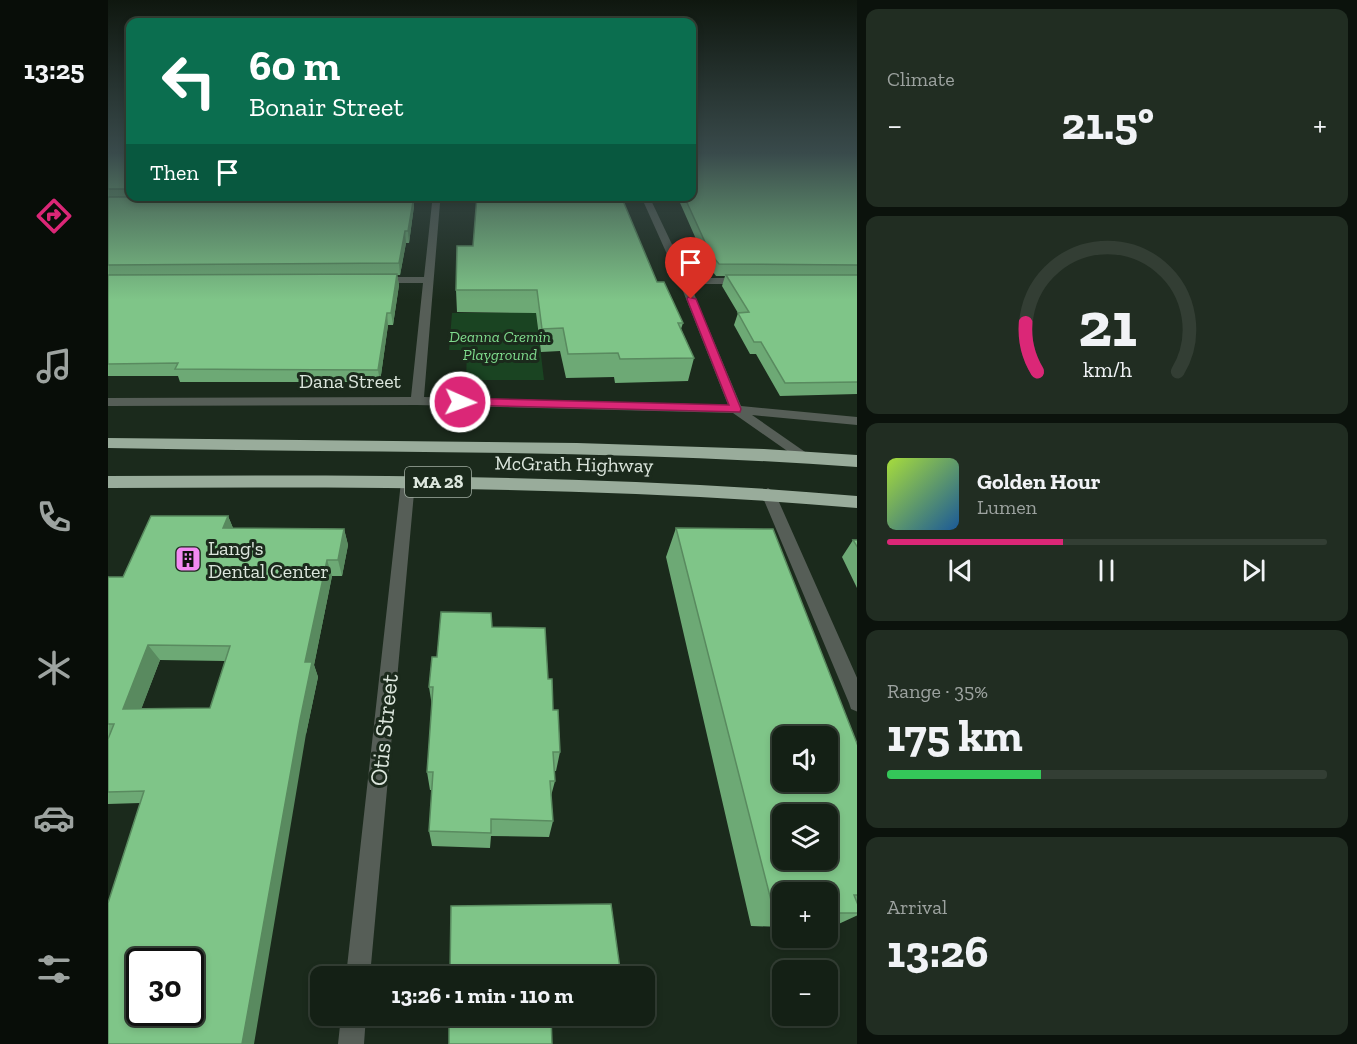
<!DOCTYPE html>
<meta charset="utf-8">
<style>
:root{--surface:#142015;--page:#212d22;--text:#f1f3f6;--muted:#9da3a0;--line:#333e34;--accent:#db2777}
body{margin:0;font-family:"Zilla Slab",serif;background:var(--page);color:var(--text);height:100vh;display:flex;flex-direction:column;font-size:22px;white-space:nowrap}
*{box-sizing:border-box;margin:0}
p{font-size:20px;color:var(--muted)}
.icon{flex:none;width:33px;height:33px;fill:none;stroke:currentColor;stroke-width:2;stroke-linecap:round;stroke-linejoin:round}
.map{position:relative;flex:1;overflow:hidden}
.drawer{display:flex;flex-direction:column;gap:9px;padding:9px;background:#0b120c;width:500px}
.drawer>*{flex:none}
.banner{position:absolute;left:18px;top:18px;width:570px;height:183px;border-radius:12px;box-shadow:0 3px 9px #0003,0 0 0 2px var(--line);background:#0b6e4f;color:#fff;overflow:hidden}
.controls{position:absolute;left:664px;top:726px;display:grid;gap:12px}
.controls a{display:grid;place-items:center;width:66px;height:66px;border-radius:12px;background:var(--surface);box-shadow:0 3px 9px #0003,0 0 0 2px var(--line);font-size:30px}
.speed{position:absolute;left:18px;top:948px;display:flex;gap:12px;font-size:30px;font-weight:700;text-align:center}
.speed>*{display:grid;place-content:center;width:78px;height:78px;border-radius:50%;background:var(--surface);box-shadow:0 3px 9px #0003,0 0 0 2px var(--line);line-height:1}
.speed .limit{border:3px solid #111;border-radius:9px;background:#fff;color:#111}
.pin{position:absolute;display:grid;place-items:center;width:51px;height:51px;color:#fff;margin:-62px -26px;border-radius:50% 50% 50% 0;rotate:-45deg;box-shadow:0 0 6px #0007}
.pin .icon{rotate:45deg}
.me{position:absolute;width:66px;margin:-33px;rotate:92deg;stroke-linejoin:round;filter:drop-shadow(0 0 4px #0008)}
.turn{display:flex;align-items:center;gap:21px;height:126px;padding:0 24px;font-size:27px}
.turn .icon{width:78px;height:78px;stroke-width:2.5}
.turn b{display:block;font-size:42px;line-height:51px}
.then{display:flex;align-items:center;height:57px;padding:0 24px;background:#0003;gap:12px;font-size:22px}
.big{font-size:45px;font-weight:700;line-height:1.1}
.drawer .widget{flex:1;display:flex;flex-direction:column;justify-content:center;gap:9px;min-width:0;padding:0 21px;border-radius:12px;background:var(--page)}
.drawer .dial{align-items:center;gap:0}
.dial svg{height:156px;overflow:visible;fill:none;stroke:var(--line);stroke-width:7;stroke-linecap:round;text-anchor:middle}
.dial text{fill:var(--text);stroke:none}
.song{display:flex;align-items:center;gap:18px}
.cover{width:72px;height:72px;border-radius:9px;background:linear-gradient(135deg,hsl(80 70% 55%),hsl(210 70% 35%))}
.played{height:6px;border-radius:3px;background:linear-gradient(90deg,var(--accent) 40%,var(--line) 40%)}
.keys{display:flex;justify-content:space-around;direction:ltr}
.heat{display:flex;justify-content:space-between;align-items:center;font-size:33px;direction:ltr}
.charge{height:9px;border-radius:4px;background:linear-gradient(90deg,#34c759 35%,var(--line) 0)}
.trip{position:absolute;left:202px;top:966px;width:345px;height:60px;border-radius:12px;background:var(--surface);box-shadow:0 3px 9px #0003,0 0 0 2px var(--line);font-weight:700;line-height:60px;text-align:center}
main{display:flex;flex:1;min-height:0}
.dock{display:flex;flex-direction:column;width:108px;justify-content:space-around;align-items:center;background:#080d08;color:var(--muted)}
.dock .icon{width:42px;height:42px}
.dock .selected{color:var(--accent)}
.dock b{font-size:27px;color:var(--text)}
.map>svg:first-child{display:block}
</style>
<main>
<nav class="dock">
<b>13:25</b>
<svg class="icon selected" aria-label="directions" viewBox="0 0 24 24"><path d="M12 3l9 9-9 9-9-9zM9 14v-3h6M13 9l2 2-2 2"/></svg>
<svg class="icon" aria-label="music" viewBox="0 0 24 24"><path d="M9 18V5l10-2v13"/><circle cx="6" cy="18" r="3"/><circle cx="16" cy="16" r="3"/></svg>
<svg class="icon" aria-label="phone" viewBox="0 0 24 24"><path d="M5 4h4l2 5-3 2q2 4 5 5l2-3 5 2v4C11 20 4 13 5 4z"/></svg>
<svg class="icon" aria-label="climate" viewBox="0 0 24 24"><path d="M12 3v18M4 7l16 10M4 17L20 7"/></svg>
<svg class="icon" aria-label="car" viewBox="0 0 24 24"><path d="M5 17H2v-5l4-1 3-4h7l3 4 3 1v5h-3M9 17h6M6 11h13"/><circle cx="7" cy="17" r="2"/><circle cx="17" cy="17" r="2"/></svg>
<svg class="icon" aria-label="filters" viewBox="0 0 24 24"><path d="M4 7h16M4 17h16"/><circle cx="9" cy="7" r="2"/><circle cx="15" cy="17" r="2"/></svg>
</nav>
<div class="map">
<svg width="750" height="1044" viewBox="0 0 750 1044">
<rect width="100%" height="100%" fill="#1b2a1c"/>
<path fill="#1a4422" d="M344,313h84l8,67h-78l1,-30h-18z"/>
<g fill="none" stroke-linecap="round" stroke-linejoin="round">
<path fill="#565e57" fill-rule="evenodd" d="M533,196h8l39,82h56l5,3 -5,3h-54l51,122 117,11v8l-106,-10 56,39 2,3 -7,5 -70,-49 -316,-8 -309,1v-8l303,-1 12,-114h-45l-5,-3 5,-3h46l8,-74h-40v-4h105l4,2 -4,2h-57l-16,194 304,8 -49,-124 -35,-78h-39l-4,-2 4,-2h37z
M300,477l7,5 -45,494h-24l55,-494z
M660,488l7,5 83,187v32l-7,-3 -2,-6 -88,-210z
M233,1016h25l-2,28h-26z"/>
<path fill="#99ac9b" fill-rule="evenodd" d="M0,438l469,5 187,6 94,6v12c-250,-18 -500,-14 -750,-19z
M0,476c250,-1 500,-2 750,20v12c-250,-22 -500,-21 -750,-20z"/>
</g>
<path fill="#6da975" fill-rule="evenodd" d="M0,153h22v43h286v2h-2v8l-5,37h-3l-6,32h-3l2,10 -6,40h-5l-8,57h-200l-2,-6h-70z
M750,153v241l-78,2 -24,-42h-6l-16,-29 4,-12 -16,-27 3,-10h-9l-9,-12 -30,-68h15z
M365,246l184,36 26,41 -2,6 13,29 -6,23 -73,2 -1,-6 -48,1 -6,-27 -19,1 -5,-39 -79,-1 -1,-22z
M120,516l5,12 111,1 4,16 -6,31h-10l-18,89 4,12 -12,57 -166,69 -32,1v-227h15zM52,660l65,1 -15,47 -69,1z
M568,528l182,218v169l-26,12h-4v-35h-45v35l-32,-1 -85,-369z
M745,540h5v50l-16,-33z
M384,627l56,52 12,73 -4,19h-2l1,10 -4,15 2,25 -4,16 -58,-1 -1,12 -58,-2 -3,-15 3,-41h-2l-3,-18 5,-66 -3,-19 8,-30z"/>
<path fill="#598a5f" d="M306,196v10l-5,37 -1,-12z
M297,231l1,12 -6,32 -1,-12z
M289,274l2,11 -6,40 -2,-12z
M279,313l1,12 -8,57 -2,-12z
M120,516l7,17 -12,-5z
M236,529l4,16 -6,31 -4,-16z
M219,560l5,16 -18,89 4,12 -12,57 -52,310h-12l63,-382z
M40,645l12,15 -24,63 -13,-14z"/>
<path fill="#7fc588" stroke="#598a5f" stroke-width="1.5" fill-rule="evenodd" d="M0,153h22v36h-22z
M584,153h166v112l-139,-1 -9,-11 -26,-57h8z
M306,196l-6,35h-3l-6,32 -291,2v-68z
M369,196h144l36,86h7l19,41h-5l16,35 -74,1 -2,-6 -50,1 -5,-26 -21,1 -5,-39h-81l1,-44h16z
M289,274l-6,39h-4l-9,57 -203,-1 3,-6 -70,1v-89z
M618,275h132v107l-73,1 -24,-41h-7l-16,-29 11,-1z
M43,516h77l-5,12 121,1 -6,31h-11l-22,102h7l-12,58 -58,324h-134v-141l36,-112 -36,1v-53l6,-15h-6v-147h15zM40,645l82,1 -20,62 -87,1zM32,962h50v50h-50z
M568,528l97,1 85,217v149h-4l4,10v8h-30v-21h-45v20h-9zM675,736h45v46h-45zM675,814h45v46h-45z
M745,540h5v8z
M333,612l50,1 1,14 53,1 3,51h4l1,31h5l2,42h-7l2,29h-5l3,40 -62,-2v14l-62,-2 4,-59h-6l6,-85h-4l3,-30h5z
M503,904l10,72h-171l1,-70z
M341,1016h102l1,28h-103z"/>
<linearGradient id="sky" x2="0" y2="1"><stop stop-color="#0f170f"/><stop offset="0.51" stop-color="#394a4b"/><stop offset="1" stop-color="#394a4b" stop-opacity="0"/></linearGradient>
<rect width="750" height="300" fill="url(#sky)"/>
<path fill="#db2777" stroke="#8e194d" stroke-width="1.5" d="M580,297l8,2 45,110 -1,3 -280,-7 -6,-3 6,-4 269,7 -42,-106z"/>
<defs>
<g id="building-square" transform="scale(1.35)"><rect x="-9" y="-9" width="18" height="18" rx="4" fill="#f38af2" stroke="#1b2a1c"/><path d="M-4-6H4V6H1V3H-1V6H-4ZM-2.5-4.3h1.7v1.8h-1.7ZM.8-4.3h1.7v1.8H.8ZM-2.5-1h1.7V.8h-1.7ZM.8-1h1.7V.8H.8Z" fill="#111"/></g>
</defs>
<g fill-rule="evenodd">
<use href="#building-square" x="80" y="559"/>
</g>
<g text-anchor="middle" stroke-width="6" stroke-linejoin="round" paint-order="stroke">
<g font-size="16" font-style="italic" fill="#7fdb8d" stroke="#1b2a1c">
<text x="392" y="342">Deanna Cremin<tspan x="392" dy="18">Playground</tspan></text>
</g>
<rect fill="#1b2a1c" stroke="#a2aea3" stroke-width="1.5" x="297" y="467" width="66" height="30" rx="4.5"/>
<g font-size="18" font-weight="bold" fill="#dce6dd">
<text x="330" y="488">MA 28</text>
</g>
<g font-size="20" fill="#dce6dd" stroke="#1b2a1c">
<text x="242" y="388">Dana Street</text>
<text transform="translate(466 464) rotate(1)" y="7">McGrath Highway</text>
</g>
<g font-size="20" fill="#dce6dd" stroke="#1b2a1c" text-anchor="start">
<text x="100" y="555">Lang's<tspan x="100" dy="23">Dental Center</tspan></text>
</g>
<g font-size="24" fill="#dce6dd" stroke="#1b2a1c">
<text transform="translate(276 730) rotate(-84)" y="8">Otis Street</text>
</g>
</g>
</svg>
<div class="controls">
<a><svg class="icon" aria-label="sound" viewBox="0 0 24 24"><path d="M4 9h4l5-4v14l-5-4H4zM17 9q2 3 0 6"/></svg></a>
<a><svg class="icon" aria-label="layers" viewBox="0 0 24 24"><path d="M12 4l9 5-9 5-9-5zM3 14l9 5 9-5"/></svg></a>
<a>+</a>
<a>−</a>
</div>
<div class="speed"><div class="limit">30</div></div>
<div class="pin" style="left:583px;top:299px;background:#d93025"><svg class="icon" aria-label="arrive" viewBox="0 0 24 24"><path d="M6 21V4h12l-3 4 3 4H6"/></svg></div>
<svg class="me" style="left:352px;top:402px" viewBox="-20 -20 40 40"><circle r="17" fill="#db2777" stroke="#fff" stroke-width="3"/><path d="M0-11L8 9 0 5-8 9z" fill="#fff"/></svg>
<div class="trip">13:26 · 1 min · 110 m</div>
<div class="banner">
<div class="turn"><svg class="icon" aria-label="left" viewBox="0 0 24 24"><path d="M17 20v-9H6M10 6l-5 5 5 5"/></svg><div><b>60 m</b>Bonair Street</div></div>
<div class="then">Then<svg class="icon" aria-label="arrive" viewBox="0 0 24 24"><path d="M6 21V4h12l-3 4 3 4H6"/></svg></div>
</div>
</div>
<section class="drawer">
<div class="widget"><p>Climate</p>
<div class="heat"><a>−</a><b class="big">21.5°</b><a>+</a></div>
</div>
<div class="widget dial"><svg viewBox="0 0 100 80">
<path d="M14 69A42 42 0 1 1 86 69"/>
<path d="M14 69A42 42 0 0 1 8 44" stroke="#db2777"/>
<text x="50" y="56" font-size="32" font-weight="700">21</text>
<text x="50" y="72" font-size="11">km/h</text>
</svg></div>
<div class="widget">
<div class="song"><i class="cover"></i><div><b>Golden Hour</b><p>Lumen</p></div></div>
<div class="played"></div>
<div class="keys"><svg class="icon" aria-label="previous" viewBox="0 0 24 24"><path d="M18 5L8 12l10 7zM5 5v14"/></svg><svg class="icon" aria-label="pause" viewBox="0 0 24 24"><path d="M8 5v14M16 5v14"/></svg><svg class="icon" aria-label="next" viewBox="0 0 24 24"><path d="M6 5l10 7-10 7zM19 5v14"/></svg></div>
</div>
<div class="widget"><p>Range · 35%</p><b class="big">175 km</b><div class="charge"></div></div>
<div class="widget"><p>Arrival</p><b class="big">13:26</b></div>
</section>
</main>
